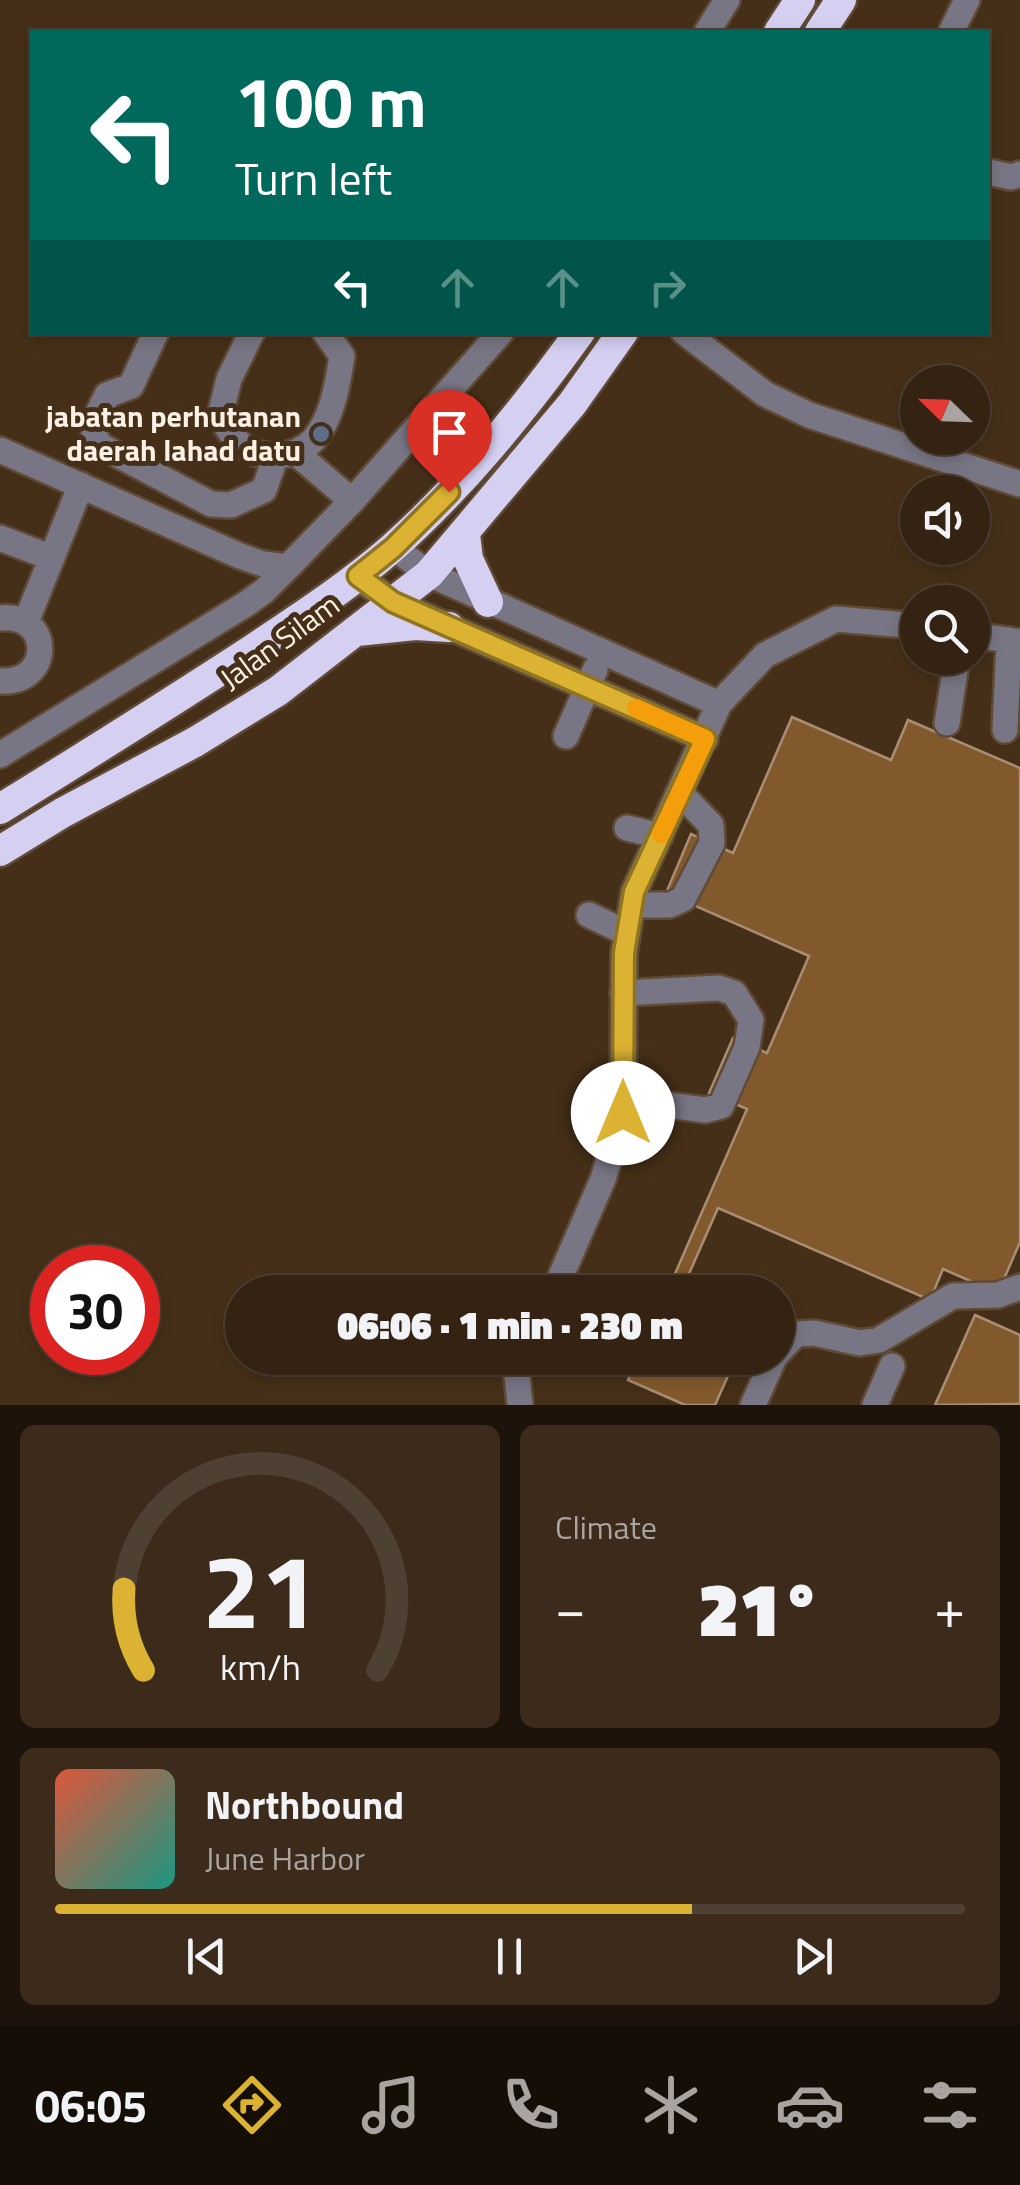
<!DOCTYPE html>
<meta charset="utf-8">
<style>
:root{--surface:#342312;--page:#3c2b1b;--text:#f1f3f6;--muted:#a9a49f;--line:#4e4032;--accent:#dcb233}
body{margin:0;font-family:"Titillium Web",sans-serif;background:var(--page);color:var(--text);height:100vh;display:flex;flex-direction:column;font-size:38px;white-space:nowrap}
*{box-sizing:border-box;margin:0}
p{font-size:32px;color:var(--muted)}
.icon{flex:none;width:55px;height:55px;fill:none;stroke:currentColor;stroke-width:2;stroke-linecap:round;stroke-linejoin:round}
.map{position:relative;height:1405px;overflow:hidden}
.side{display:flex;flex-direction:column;gap:20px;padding:20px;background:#1d130a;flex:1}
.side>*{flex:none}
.hud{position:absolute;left:30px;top:30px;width:960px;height:305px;border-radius:0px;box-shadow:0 5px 15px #0003,0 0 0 2px var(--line);background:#00695c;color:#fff;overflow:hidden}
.needle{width:65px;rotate:293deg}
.fabs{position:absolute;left:900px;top:365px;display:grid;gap:20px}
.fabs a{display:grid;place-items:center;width:90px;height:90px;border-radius:50%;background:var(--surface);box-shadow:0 5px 15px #0003,0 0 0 2px var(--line);font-size:50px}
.speed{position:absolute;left:30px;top:1245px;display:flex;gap:20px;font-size:50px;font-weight:700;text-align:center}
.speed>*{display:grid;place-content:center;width:130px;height:130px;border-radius:50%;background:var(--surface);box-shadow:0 5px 15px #0003,0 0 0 2px var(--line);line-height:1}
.speed .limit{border:15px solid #d22;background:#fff;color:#111}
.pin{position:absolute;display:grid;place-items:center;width:85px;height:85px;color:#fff;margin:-102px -42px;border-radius:50% 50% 50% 0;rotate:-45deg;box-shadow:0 0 10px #0007}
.pin .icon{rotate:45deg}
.me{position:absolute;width:110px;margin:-55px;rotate:0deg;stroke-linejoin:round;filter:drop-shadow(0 0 8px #0008)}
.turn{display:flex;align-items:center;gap:35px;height:210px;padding:0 40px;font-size:45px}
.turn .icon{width:130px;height:130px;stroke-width:2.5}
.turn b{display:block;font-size:70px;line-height:85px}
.lanes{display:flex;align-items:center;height:95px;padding:0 40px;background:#0003;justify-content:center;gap:50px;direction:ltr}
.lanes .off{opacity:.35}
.big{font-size:75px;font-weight:800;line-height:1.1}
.side .widget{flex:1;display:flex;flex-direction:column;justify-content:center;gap:15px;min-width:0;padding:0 35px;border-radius:15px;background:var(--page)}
.side .dial{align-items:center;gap:0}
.dial svg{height:260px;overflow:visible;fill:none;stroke:var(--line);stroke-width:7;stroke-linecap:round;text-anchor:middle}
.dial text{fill:var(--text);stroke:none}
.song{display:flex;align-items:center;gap:30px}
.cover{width:120px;height:120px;border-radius:15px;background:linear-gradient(135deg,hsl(10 70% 55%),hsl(170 70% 35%))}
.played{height:10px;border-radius:5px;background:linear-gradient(90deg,var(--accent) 70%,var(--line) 70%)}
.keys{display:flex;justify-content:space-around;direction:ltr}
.heat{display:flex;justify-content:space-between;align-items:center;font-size:55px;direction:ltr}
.side .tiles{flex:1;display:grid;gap:20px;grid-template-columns:1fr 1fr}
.widget:last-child{grid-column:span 2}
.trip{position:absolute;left:225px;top:1275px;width:570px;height:100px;border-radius:50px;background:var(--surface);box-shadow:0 5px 15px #0003,0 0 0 2px var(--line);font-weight:800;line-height:100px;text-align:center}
.dock{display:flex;height:160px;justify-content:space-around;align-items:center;background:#150e07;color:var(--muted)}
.dock .icon{width:70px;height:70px}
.dock .selected{color:var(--accent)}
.dock b{font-size:45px;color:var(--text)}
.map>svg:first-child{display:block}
</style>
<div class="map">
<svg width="1020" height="1405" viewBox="0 0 1020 1405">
<rect width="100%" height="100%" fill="#452f18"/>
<path fill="#82592c" stroke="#a88e74" stroke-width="2.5" d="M792,717l99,43 17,-40 112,48v474l-22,51 -55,-24 -13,31 -212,-92 -37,84h-14l80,-183 -38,-16 24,-55 34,15 42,-97 -143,-63 25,-59 42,19z
M975,1315l45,20v69l-85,1z
M638,1358h98l-21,47h-30l-57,-25z"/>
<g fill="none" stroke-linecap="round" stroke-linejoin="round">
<g stroke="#5f4a35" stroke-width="30">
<path id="minor" d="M707,32l20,-32
M951,32l16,-32
M988,172l23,5 9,-3
M156,332l-25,54 -24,9c-9,20 -21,33 -6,51l110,58 20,1 33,-15 12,-35
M252,332l-23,47 -9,37c7,10 14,25 24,31 24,16 61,10 76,-16 14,-22 18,-50 22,-75l-17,-24
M684,332l81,62 44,21 211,69
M0,450l240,106 23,8 25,3 64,-66 149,-169
M296,453l56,48
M0,538l52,20
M393,547l36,27 290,130
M358,577l35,25 312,137
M0,618c52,-6 54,66 0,63
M26,622l55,-137
M972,635l48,7
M947,723l10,-65
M1005,730l4,-90
M566,736l29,-66
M0,755l246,-151 18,-13 24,-24
M627,828l33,8
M632,905h38l13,-6 29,-56 -1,-18 -31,-32
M589,915l38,18
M623,1099l82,11 16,-4 26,-59 4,-27 -17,-27 -15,-5 -96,5
M554,1292l49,-113 20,-66 1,-160 10,-61 85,-188 46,-49 71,-36 82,7
M778,1353l18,-19 18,-1 46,10 19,-3 74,-44 45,-1 22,-8
M520,1405l-3,-30 8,-17
M753,1405l21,-47
M875,1405l17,-39"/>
</g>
<g stroke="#5f4a35" stroke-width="35">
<path id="highway" d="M779,32l21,-32
M820,32l21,-32
M465,534l3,25 20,43
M357,631l58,-6 34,2
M0,809c84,-52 167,-104 250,-158 49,-33 96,-63 141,-102 72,-64 132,-138 189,-217
M0,851l62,-38 133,-71 83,-51 151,-117 143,-170 51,-72"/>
</g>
<use href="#minor" stroke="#787684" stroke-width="25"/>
<use href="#highway" stroke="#d5cff2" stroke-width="30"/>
</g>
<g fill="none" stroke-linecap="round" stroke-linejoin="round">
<g stroke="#8f7421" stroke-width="25">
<path id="route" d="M449,492l-56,56 -35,28 35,26 312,137 -71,153 -10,61 -1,160"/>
</g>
<use href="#route" stroke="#dcb233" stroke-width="18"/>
<path stroke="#f59e0b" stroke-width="18" d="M636,708l69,31 -44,95"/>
</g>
<circle fill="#5c6f8a" stroke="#452f18" stroke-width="4" cx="321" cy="434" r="10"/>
<g text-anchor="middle" stroke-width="10" stroke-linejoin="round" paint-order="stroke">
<g font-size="30" font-weight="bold" fill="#fdf1e6" stroke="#452f18" text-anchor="end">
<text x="301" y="427">jabatan perhutanan<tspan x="301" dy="34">daerah lahad datu</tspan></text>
</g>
<g font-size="30" fill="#fdf1e6" stroke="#452f18">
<text transform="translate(280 642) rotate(-36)" y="10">Jalan Silam</text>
</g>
</g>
</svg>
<div class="fabs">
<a><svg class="needle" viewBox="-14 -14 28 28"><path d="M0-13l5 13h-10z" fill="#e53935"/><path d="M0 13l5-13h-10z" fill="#a9a49f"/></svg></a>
<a><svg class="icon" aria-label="sound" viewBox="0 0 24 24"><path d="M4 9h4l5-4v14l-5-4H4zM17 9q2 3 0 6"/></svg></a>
<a><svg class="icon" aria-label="search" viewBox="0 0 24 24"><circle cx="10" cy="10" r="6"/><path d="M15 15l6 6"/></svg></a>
</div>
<div class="speed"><div class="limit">30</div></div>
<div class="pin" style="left:449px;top:492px;background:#d93025"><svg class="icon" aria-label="arrive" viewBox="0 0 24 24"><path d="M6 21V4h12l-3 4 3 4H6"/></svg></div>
<svg class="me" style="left:623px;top:1113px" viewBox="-20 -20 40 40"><circle r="19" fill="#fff"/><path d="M0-13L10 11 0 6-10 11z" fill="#dcb233"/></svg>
<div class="trip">06:06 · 1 min · 230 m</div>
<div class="hud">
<div class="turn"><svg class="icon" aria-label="left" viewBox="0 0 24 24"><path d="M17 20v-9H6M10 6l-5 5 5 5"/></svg><div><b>100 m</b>Turn left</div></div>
<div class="lanes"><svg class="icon" aria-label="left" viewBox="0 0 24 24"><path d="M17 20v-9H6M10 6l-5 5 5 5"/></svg><svg class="icon off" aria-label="ahead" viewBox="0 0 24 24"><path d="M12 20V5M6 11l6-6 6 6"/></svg><svg class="icon off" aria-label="ahead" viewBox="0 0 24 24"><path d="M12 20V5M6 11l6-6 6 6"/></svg><svg class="icon off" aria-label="right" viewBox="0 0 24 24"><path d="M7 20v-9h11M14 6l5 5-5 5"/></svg></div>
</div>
</div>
<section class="side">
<div class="tiles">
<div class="widget dial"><svg viewBox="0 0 100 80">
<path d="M14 69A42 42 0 1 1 86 69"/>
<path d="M14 69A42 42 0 0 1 8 44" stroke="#dcb233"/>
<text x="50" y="56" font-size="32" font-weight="700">21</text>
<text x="50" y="72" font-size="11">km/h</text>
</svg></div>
<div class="widget"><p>Climate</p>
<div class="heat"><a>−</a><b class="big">21°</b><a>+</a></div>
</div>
<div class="widget">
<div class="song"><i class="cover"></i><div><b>Northbound</b><p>June Harbor</p></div></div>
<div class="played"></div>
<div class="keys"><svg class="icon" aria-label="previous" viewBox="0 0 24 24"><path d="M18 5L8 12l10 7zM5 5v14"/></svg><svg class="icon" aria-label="pause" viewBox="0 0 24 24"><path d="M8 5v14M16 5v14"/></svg><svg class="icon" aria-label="next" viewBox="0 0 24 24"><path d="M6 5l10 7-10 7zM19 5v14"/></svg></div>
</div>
</div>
</section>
<nav class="dock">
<b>06:05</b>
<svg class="icon selected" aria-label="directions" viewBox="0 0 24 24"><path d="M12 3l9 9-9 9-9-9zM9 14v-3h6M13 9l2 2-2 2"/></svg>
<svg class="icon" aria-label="music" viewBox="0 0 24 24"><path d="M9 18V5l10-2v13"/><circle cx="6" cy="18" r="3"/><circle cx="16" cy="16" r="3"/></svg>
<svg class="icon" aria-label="phone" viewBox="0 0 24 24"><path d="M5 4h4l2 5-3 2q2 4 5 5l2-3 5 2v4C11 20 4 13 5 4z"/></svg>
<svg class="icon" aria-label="climate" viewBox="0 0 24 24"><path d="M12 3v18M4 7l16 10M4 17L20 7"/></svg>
<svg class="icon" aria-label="car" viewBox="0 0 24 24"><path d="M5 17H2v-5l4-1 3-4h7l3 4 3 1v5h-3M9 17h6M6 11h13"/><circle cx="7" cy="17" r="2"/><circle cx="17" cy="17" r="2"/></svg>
<svg class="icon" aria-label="filters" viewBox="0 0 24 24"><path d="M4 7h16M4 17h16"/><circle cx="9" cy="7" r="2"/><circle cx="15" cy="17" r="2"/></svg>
</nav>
